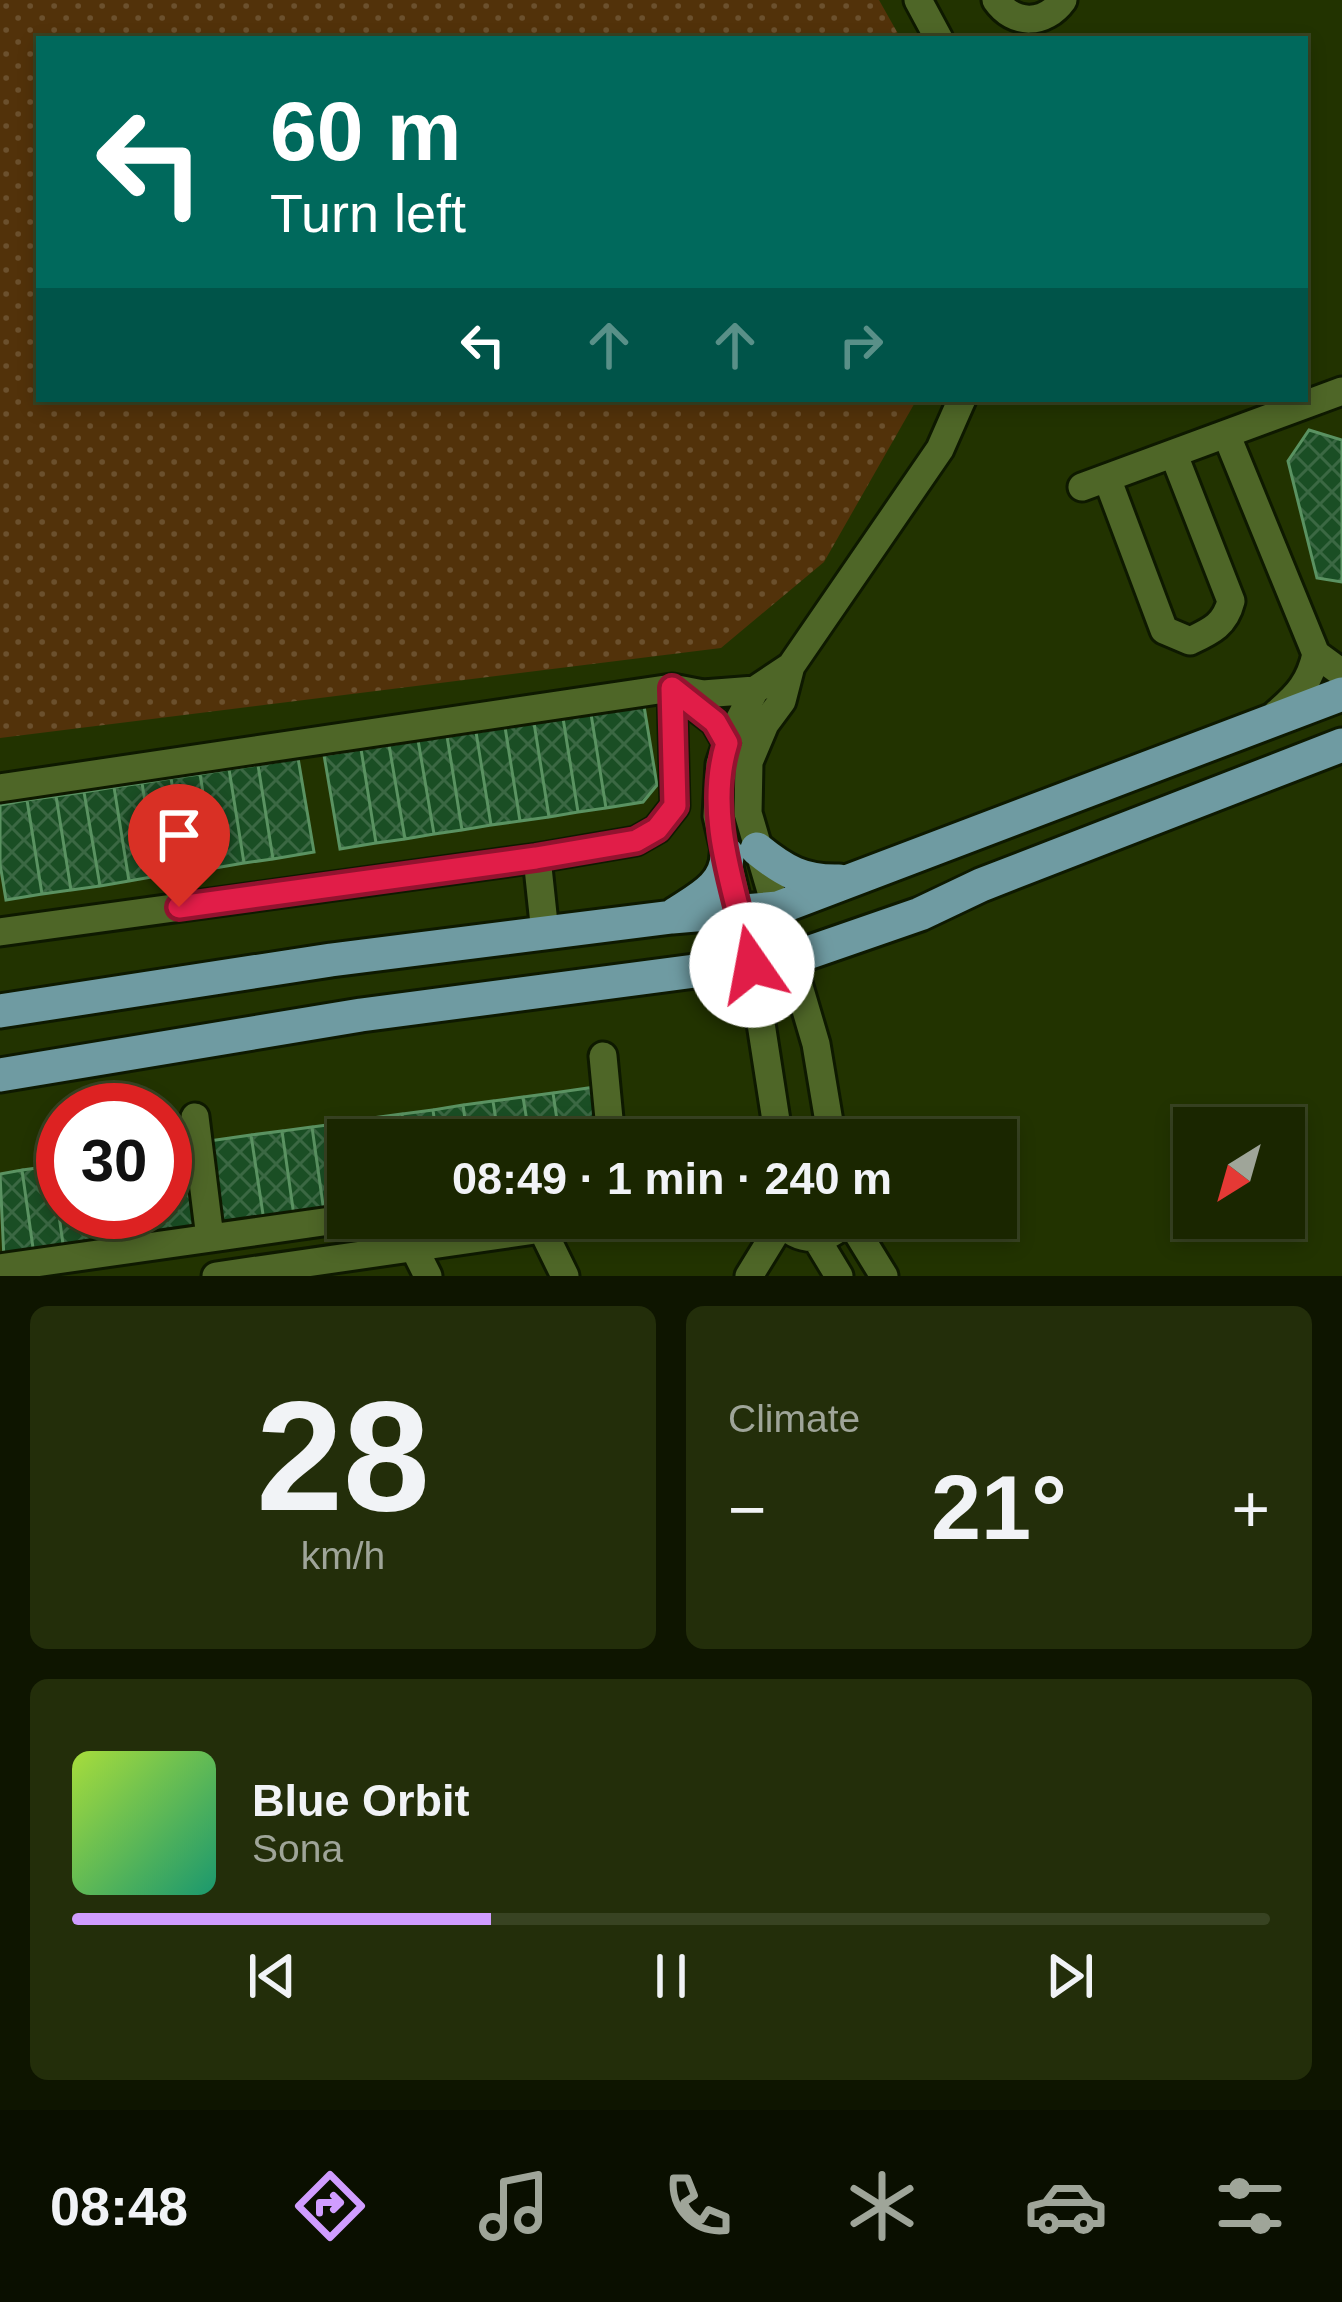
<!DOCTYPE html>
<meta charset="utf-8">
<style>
:root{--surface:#1a2600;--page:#232e0a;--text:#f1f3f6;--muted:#9fa599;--line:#384322;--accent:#d09dff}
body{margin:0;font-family:Arial,sans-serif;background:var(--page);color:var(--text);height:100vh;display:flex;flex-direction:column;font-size:45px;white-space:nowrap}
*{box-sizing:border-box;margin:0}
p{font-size:39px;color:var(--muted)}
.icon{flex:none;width:66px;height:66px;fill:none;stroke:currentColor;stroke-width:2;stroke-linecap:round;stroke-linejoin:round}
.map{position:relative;height:1276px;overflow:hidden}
.details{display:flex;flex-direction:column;gap:30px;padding:30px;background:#0e1500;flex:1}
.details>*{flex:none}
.guide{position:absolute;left:36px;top:36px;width:1272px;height:366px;border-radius:0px;box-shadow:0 6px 18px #0003,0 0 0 3px var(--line);background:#00695c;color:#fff;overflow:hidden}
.needle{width:78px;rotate:217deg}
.buttons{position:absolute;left:1173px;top:1107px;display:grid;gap:24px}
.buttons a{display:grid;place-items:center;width:132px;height:132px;border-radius:0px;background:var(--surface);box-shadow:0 6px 18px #0003,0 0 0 3px var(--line);font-size:60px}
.speed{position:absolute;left:36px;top:1083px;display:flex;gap:24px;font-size:60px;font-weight:700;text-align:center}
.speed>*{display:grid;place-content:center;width:156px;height:156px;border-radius:50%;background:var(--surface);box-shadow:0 6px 18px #0003,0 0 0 3px var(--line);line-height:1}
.speed .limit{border:18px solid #d22;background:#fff;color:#111}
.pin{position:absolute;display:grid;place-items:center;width:102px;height:102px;color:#fff;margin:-123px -51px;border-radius:50% 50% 50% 0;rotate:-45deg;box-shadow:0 0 12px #0007}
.pin .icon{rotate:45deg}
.me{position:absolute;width:132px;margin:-66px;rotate:348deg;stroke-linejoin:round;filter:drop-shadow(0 0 9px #0008)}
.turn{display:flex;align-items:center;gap:42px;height:252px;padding:0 36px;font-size:54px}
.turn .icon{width:156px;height:156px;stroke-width:2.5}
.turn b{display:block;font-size:84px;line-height:102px}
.lanes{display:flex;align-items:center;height:114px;padding:0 36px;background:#0003;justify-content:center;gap:60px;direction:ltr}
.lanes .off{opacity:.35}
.big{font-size:90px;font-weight:700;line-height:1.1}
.details .widget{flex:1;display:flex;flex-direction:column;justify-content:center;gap:18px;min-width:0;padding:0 42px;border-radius:18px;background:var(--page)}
.details .dial{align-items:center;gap:0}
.dial b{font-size:156px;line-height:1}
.song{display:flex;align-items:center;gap:36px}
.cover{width:144px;height:144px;border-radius:18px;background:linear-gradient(135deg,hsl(80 70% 55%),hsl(160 70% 35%))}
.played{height:12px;border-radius:6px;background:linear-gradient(90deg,var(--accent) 35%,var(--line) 35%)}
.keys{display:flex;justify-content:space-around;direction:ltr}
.heat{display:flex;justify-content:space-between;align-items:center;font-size:66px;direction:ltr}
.details .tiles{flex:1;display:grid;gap:30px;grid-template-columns:1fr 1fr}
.widget:last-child{grid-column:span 2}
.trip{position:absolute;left:327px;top:1119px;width:690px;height:120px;border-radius:0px;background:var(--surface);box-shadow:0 6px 18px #0003,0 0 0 3px var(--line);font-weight:700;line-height:120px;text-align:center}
.tabs{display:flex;height:192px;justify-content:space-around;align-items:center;background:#0a0f00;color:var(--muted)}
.tabs .icon{width:84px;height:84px}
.tabs .on{color:var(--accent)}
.tabs b{font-size:54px;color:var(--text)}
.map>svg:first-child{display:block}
</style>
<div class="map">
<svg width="1342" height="1276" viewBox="0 0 1342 1276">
<defs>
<pattern id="grass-dots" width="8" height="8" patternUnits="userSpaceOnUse" patternTransform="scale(3)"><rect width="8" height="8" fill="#52320a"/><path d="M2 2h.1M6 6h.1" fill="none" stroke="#6b502d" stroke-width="1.8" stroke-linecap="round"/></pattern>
<pattern id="building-cross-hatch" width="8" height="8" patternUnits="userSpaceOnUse" patternTransform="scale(3)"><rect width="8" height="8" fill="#1a4e24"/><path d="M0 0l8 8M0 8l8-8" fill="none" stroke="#3b6843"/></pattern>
</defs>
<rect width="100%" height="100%" fill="#230"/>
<path fill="url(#grass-dots)" d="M0,0h879l22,39h-862v360h878l-93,163 -103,86 -721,90z"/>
<path fill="url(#building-cross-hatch)" stroke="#5a9261" stroke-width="3" d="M1309,430l33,10v142l-25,-4 -29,-117z
M644,706l13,79 -14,17 -37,6 -15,-94z
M591,714l15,94 -28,4 -15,-94z
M563,718l15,94 -29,5 -15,-94z
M534,723l15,94 -29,4 -15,-94z
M505,727l15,94 -29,4 -15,-93z
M476,732l15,93 -29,5 -15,-94z
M447,736l15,94 -28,4 -16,-94z
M418,740l16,94 -29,5 -16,-94z
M389,745l16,94 -29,4 -15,-94z
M361,749l15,94 -36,6 -16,-94z
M298,758l16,94 -41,7 -15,-94z
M258,765l15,94 -29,4 -15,-94z
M229,769l15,94 -29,5 -15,-94z
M200,774l15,94 -29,4 -15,-94z
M171,778l15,94 -29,4 -15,-93z
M142,783l15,93 -28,5 -15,-94z
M114,787l15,94 -29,5 -16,-94z
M84,792l16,94 -29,4 -15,-94z
M56,796l15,94 -29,4 -15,-94z
M27,800l15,94 -36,6 -6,-36v-59z
M595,1087l8,53h-43l-7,-47z
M553,1093l7,47h-30l-7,-43z
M523,1097l7,43h-31l-6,-39z
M493,1101l6,39h-31l-5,-35z
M463,1105l5,35h-31l-4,-30z
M433,1110l4,30h-31l-4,-26z
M402,1114l4,26h-31l-3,-22z
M372,1118l3,22h-27v24l-6,-41z
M342,1123l6,41v44l-24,4 -12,-85z
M312,1127l12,85 -30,4 -12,-85z
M282,1131l12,85 -30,5 -13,-86z
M251,1135l13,86 -42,5 -13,-85z
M186,1147l12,85 -44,6 -4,-26h15v-62z
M63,1165v47h26l6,35 -31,4 -12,-85z
M52,1166l12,85 -30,4 -12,-85z
M22,1170l12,85 -30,4 -4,-85z
M89,1212h31l4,30 -29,5z
M120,1212h30l4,26 -30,4z"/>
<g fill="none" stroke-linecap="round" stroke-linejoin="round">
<g stroke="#0e1900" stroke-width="33">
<path id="minor" d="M918,0l21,39
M996,0c18,26 49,25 67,0
M1227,436l89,218 26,19
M1107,478l57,152 26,11c21,-10 35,-16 41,-40l-57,-146
M1082,487l260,-96
M791,666l-9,35 -17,23 -16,38 -1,51 68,231 16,96
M675,691l40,31 12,21
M1277,713c21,-18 33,-31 39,-59
M0,788l672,-100 31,6 52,-4
M537,858l8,75
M0,932l537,-74 99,-17 21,-12 18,-23 -3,-118
M603,1056l8,84
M195,1117l15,121
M779,1140l-27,-175 -35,-149 3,-52 7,-21 28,-53 36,-24 149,-217 22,-50
M777,1218c21,26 51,26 72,0
M849,1219l35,57
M816,1238l23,38
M414,1248l14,28
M0,1268l351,-50
M216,1276l326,-47 23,47
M749,1276l32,-52"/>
</g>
<g stroke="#0e1900" stroke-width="39">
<path id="major" d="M757,849c27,22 46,33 82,32
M674,915c24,-16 53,-29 53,-61
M0,1011l331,-51 341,-43 106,-9 564,-214
M0,1075l361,-60 432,-57 127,-44 61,-29 361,-140"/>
</g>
<use href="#minor" stroke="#4e6627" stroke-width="27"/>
<use href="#major" stroke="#6f9ba2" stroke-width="33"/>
</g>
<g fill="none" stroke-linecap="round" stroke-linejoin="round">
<g stroke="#92132f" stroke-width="30">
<path id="route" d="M179,907l357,-49 100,-17 21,-12 18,-23 -3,-118 43,34 12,21c-23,73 9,150 25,222"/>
</g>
<use href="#route" stroke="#e11d48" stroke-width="21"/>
</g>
</svg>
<div class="buttons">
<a><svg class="needle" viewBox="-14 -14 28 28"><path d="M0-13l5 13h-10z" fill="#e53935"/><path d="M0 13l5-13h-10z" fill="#9fa599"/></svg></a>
</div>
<div class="speed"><div class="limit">30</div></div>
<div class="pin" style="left:179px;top:907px;background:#d93025"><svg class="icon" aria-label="arrive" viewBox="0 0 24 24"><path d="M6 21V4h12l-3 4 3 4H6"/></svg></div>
<svg class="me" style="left:752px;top:965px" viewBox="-20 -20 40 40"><circle r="19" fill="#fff"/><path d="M0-13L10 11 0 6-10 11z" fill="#e11d48"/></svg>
<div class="trip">08:49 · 1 min · 240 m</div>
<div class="guide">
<div class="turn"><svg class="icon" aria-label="left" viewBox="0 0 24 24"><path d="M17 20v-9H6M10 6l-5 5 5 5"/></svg><div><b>60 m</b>Turn left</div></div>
<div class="lanes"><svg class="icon" aria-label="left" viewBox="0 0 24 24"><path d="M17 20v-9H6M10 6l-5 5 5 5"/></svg><svg class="icon off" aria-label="ahead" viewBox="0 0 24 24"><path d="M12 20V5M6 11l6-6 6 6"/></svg><svg class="icon off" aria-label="ahead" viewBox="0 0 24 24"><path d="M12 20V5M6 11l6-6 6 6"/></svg><svg class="icon off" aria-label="right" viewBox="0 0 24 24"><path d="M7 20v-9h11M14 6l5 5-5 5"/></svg></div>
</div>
</div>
<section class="details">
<div class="tiles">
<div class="widget dial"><b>28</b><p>km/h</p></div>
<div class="widget"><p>Climate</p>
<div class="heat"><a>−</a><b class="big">21°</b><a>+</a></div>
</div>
<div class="widget">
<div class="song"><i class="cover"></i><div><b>Blue Orbit</b><p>Sona</p></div></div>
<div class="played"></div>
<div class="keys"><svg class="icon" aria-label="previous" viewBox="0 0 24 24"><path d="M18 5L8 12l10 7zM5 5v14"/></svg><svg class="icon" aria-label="pause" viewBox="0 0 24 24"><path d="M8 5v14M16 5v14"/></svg><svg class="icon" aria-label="next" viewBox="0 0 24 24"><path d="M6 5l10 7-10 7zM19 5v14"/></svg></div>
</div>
</div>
</section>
<nav class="tabs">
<b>08:48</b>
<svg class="icon on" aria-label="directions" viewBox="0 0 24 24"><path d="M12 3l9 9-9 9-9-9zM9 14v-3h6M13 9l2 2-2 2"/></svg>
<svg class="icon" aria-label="music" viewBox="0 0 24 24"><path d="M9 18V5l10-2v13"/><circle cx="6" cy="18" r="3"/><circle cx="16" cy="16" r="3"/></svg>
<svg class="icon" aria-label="phone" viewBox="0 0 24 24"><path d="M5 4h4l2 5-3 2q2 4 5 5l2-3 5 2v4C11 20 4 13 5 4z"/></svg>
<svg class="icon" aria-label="climate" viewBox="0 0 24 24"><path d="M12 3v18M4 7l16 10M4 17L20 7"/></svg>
<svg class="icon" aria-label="car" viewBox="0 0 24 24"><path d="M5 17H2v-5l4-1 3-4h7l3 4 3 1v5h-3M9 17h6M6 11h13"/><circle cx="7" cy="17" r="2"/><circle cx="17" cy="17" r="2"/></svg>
<svg class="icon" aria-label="filters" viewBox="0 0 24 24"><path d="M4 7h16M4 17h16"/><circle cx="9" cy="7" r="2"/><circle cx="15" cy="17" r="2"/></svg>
</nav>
